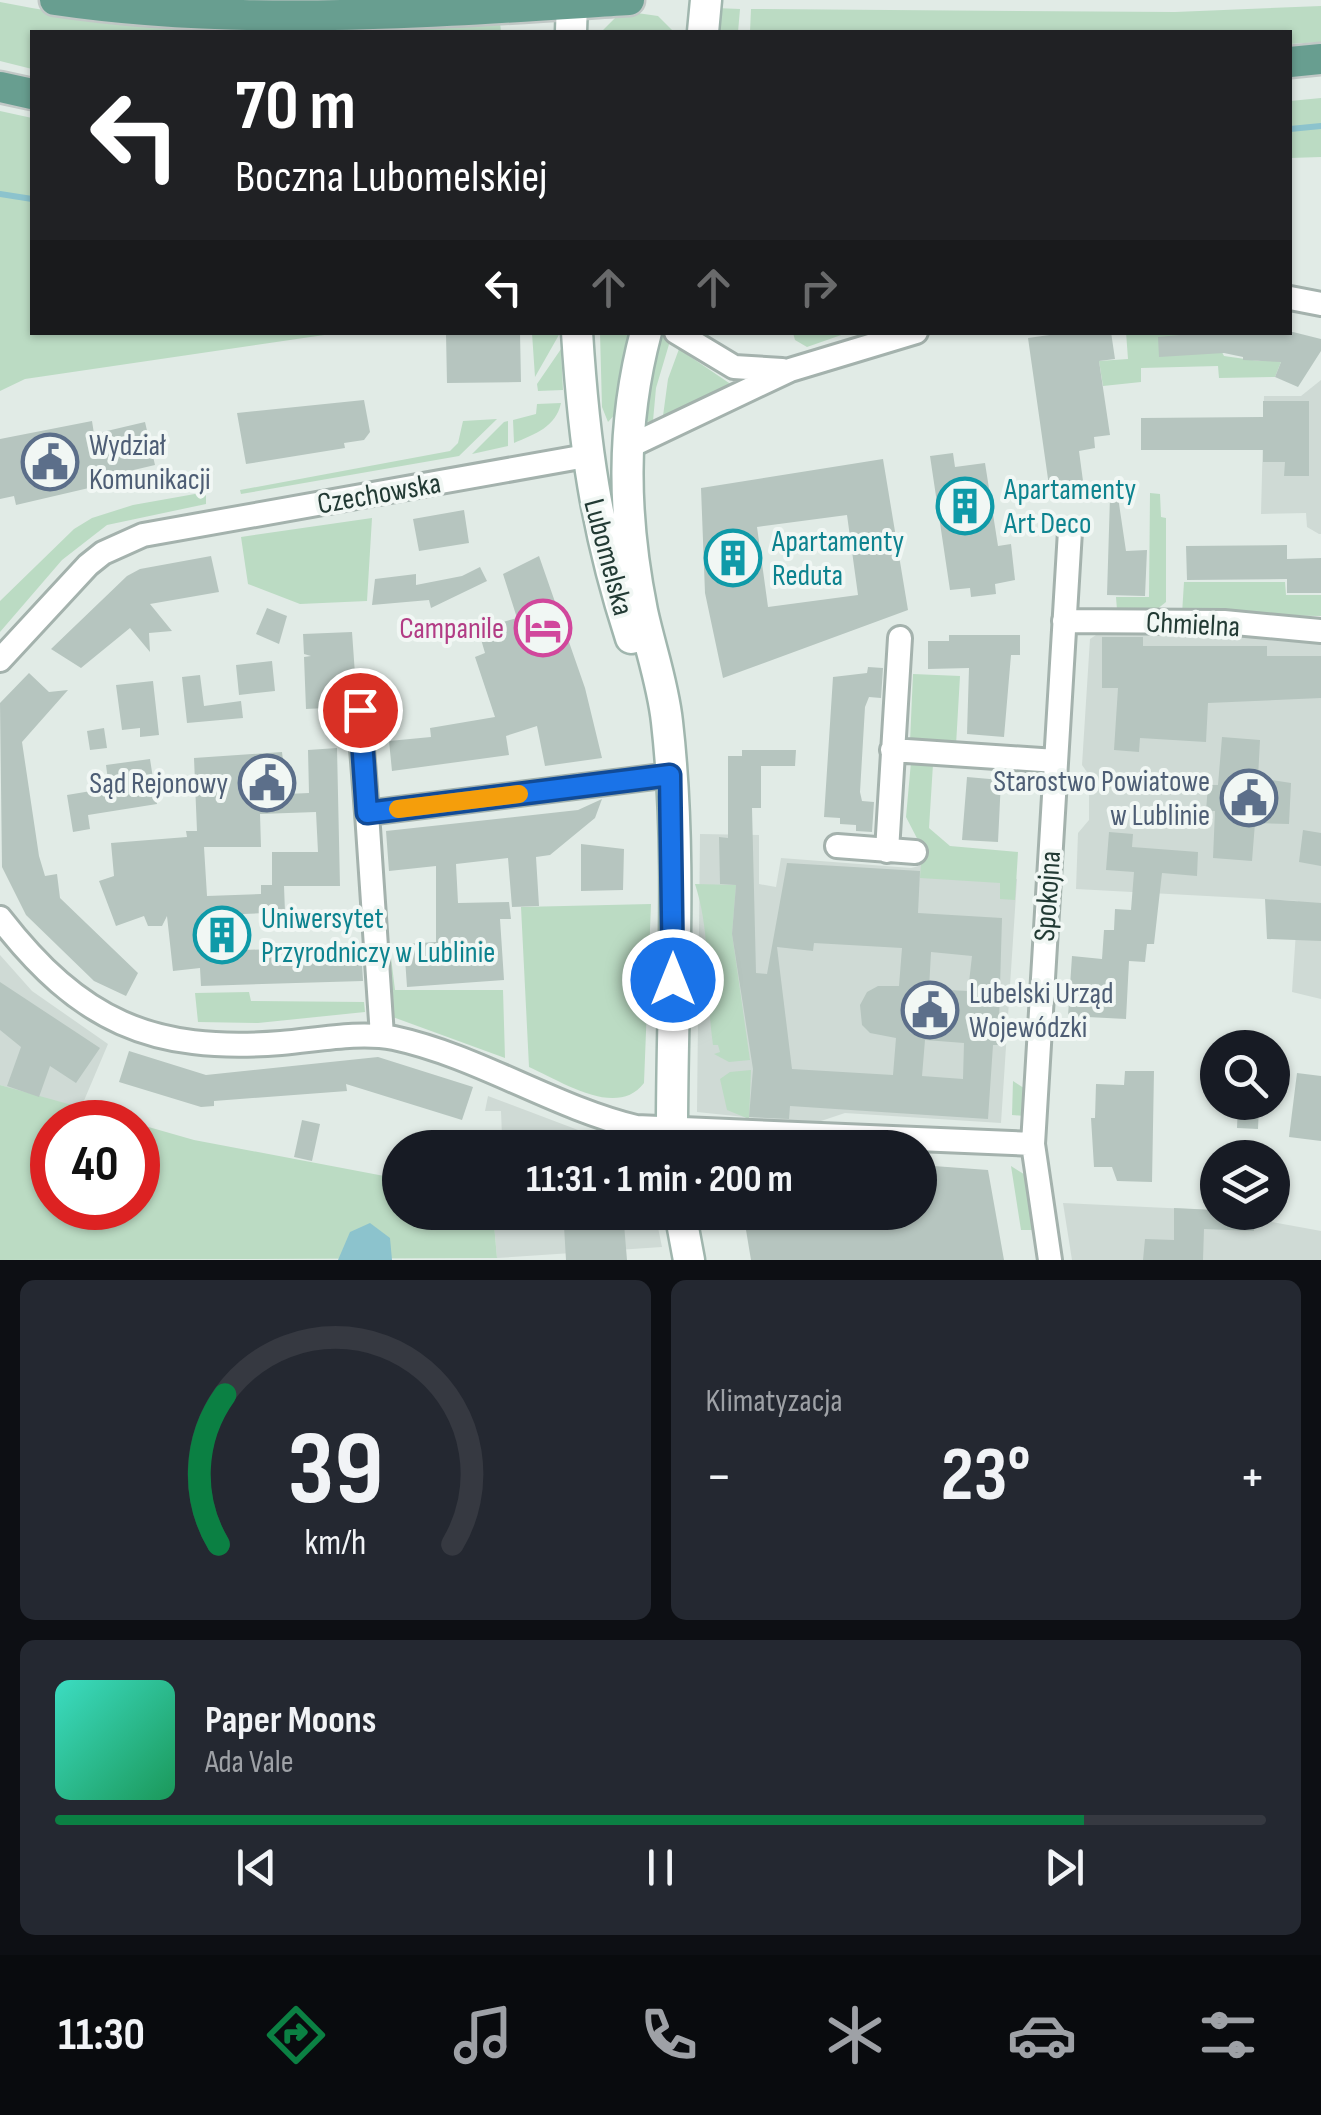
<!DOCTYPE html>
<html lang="pl">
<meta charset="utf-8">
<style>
:root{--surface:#171b24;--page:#242831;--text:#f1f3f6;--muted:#9ea1a6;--line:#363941;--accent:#0b8043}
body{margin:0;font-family:"Sofia Sans Condensed",sans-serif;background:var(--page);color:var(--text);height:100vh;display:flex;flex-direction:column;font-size:38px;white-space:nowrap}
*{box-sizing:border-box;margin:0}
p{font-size:32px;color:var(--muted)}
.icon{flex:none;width:55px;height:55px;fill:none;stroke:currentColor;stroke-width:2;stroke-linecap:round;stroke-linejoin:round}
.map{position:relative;height:1260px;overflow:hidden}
.drawer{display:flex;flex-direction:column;gap:20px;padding:20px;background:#0d0f14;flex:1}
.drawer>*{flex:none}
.banner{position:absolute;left:30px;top:30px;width:1262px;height:305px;border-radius:0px;box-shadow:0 2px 8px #0004;background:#202124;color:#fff;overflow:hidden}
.tools{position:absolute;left:1200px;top:1030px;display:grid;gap:20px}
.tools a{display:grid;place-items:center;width:90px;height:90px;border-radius:50%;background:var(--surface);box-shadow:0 2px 8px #0004;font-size:50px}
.speed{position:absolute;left:30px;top:1100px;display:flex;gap:20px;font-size:50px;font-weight:700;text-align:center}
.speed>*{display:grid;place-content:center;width:130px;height:130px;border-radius:50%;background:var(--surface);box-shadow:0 2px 8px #0004;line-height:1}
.speed .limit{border:15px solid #d22;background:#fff;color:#111}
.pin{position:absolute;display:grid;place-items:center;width:85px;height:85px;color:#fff;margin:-42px;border:5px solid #fff;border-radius:50%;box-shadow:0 2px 10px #0007}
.me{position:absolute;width:110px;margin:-55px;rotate:0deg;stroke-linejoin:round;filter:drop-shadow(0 0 8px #0008)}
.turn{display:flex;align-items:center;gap:35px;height:210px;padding:0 40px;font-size:45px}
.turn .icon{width:130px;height:130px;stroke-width:2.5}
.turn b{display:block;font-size:70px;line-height:85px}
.lanes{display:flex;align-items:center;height:95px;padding:0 40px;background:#0003;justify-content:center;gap:50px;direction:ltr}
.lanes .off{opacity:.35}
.big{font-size:75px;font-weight:700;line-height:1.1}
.drawer .tile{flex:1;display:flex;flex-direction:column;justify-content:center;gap:15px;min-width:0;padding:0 35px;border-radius:15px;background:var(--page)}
.drawer .dial{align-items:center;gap:0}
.dial svg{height:260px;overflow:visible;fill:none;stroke:var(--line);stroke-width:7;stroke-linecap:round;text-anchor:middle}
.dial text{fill:var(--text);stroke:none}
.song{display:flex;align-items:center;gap:30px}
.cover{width:120px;height:120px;border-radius:15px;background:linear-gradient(135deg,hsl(170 70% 55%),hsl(150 70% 35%))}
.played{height:10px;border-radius:5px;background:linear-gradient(90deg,var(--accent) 85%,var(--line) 85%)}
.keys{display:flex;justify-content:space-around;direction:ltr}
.heat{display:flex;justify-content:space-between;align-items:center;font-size:55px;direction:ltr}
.drawer .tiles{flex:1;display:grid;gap:20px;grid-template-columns:1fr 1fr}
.tile:last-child{grid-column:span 2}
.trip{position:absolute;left:382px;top:1130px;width:555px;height:100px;border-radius:50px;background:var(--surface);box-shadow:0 2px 8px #0004;font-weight:700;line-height:100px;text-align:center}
.dock{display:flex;height:160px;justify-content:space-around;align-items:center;background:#090b0e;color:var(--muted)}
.dock .icon{width:70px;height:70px}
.dock .selected{color:var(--accent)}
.dock b{font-size:45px;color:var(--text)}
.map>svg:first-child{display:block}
</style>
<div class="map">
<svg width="1321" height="1260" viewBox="0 0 1321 1260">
<rect width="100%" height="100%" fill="#e1ebe6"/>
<path fill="#cfdad5" d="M1321,380v154h-2l-12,-7 -1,-14 -45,1 3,-118h37z
M1099,633l222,1v365l-29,-7 6,-91 -222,-12 2,-56 11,-13v-45l-7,-10 8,-126z
M700,834l59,1v49l17,3 5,-29 130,10 8,-2 1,-23 97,36 -16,244 -156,-10 -33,11 -115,-12z
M0,955l32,36 76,53 -28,66 -80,-25z
M488,1096l135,51h-137l-1,-9 17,-2 -1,-25h-16z
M1063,1203l209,10v9l49,9v29h-249z
M493,1213h162l7,34 -165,11z"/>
<path fill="#bbdbc3" d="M0,2c165,34 333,29 500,20l1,10h-469v37l-32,-8z
M1321,6v36l-31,2v-12h-540l1,-23 424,3z
M716,8l24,1 -2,23h-24z
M630,12l28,4 16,16h-73l15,-15z
M1321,98v59l-31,1v-57z
M0,111l32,7v214l306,1 -313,46 -25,12z
M1126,332l86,1 12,23 35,5 25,-7 -9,23 -56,1 -1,-12 -77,2v14l-38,4 -4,-25 29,-2z
M532,333h28l-25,44z
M600,333h31l-14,79 -9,10 -6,-15z
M657,333l13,8 -14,47 -3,33 -8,1z
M793,333v-1l54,1 -40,14 -12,-7z
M561,349l2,41 -25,1 -1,-7z
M679,349l53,36 -69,31 5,-37z
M561,403c-5,24 -26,31 -47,40l-1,-23 23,-6 1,-10z
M497,419l-38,37 -218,38 -1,-4 210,-39 8,-8 5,-22z
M508,421v25l-36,8 32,-32z
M206,492v12l-99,21 -45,35 -62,72v-31l74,-72 18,-11 41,-13z
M1150,493l10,1 1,23 5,1v84l-10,8h-39l-1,-13h33z
M372,518l-5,83 -67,3 -52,-20 -7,-47z
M1184,582h101l1,13h35v21l-139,-2z
M913,674l47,2 -4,69 -46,-3z
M911,762l22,2 -4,64 21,18 68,6 -3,48 -15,-1v-16l-80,-5 2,-30 -16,-31z
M695,884l41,1 -4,49 18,126 -21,2 -15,-8 6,-2 -2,-7h-5c-8,-54 -1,-109 -18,-161z
M651,904l-7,179c-27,36 -83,-2 -115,-16l-8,-160z
M389,941l6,49h108l2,68 -115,-42 -9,-74z
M249,992l2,9 113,1 1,10 -107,11 -60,-1 -3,-29z
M751,1070l-2,49 -22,-9 -7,-31 10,-7z
M1013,1081l14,9 -2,26 -13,-1z
M0,1085l133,37h-81v86h86v-84l56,16 206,39v33l93,1 4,45 -497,2z
M1011,1166l16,10 9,54h-15z"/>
<path fill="#8cc3cd" d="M370,1223l20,15 2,22h-54l12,-28z"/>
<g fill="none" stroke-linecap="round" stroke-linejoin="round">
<path stroke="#8cc3cd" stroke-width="6" d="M1290,129l31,-3
M0,194l32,5"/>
</g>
<path fill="#b6c5bf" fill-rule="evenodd" d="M1071,332h40l4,27 -16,2 11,74 -16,2 1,11 -16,3 4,30 -34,5 -21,-148z
M1212,332h81l28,7v12l-23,36 -23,-10 6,-15 -38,-2v-3l-19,-4 -65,4 -1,-20z
M520,333l1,49 -74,1 -1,-49z
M364,400l6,32 -6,8 -20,3 1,5 -99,16 -9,-51z
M1263,401h46v75h-25l1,-14h-22v-12h-122v-32l122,-1z
M92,421l2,13 51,-12 10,43 -51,12 2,7 -90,21 -2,-9 -14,3v-60z
M953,453l2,14 30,-4 13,83 13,-2 4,36 -20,4 1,10 -25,3 -1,-9 -20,2 -20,-134z
M883,459l25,151 -185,68 -18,-85 -4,-105zM847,515l11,80 -90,12 -11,-80z
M1110,497h8l8,54 21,-1 -2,46 -38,-1z
M464,510l5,33 -50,8 -6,-32z
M1287,545v14l34,-1v35h-34v-14l-100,1 -1,-34z
M211,556l8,36 -69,12 22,27 -23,2 1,19 -20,-24 -49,40 -30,-19 76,-73 13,-7z
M539,556l46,132 17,70 -57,8 -8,-40 -31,10 3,19 -117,16 -3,-30 42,-4 -1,-9 65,-11 -20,-60 10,-4 -7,-24 39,-11 -14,-44z
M480,567l7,14 -56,27 -2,-8 -57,5 3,-26 41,-5v11l46,-9z
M267,608l20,8 -8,28 -23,-10z
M352,632l4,56 -7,2 -4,17 -39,2 -2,-52 7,-1 -7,-2 -1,-20z
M949,635h71v20h-9l-7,82 -37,-3 2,-66 -41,1v-28h21z
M1102,637h41v9h124v10h54v42l-113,5 -2,39 -66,-4 -1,14 -25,-2 4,-62h-16z
M272,661l3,30 -36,4 -3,-30z
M868,667l15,1 -2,30 -12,-1 -4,10 -5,85 2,9 12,1 -2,30 -16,-1v-6l-16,-1v-6l-16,-1 9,-140 34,-4z
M29,673l20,19 19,-2 -46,52 17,114 6,20 12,-2 3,24 78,75 -12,23 -32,-15 -68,-66 -24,-48 -2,-164z
M200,675l4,31 37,-5 2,17 -56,5 -5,-46z
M153,681l6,54 -19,2v-9l-18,2 -6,-45z
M104,728l3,20 -17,2 -3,-19z
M1222,737l38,3 -2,38 33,5 -2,41 -34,-1 -3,38 -39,-3 2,-47h-9l2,-26h10z
M337,748l3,138h-56l1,26 -42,2 1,36 117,-4 2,35 -162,5 -1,-18 -27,3 -6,-55 -5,10h-14l-4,-10 -28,10 -17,-45 15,-5 -3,-33 76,-6 -1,-6h11l-3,-73 88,-6 5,42 22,-1 -1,-43zM316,812l2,40h-46v33h-11v9l-54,2 -3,-49h57l-1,-33z
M742,750h54l-1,16h-34v42h-9l4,165 11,1 20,-111 133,8 -2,42 84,5 -3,103 -1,24h-5l-5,74 -198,-13 -1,13 -40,-2 4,-48 -21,-135 4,-49 -16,-1 -1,-47 9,1v-82h14zM814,943l88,5 -3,38h-21l-11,6 -7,13 2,20 8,8 26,5 -3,37 -101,-6 -15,-122 36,4zM931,952l41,4 -4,35 -39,-2zM925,1040l39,3 -1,36 -41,-3z
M150,759l7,45 -69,11 2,14 -17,3 -6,-37 42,-7 -3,-23z
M967,777l34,3 -3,62 -36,-2z
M602,799l-7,19 -45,37 -14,2 3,49 -27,1 -4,-49 -52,6 2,39 51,-1 2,17h-11l4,61 -97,7 -3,-43 32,-2v-76l-47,5 -3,-40 192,-21z
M1303,830l18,3v33l-22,-4z
M1109,832l24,2 -1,13 66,5 -1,24 -35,-3 -8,71h-7l-2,18 -16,-1 -3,58 -58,-3 4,-60 30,3 2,-29h10l1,-21 16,1 3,-38 -28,-2z
M581,844l43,5 -1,41 -42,1z
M1265,899l56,4v38l-54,-2z
M0,982l100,66 -24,35 -26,-17 -11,31 -32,-11 14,-39 -21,-17z
M129,1051l77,24 172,-18 95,30 -11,33 -116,-36 1,7 -133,10v5l-13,1 -82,-25z
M1125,1071h29l-2,111 -35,-1 -5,-14h-18l-3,-49h4l1,-34 28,1z
M1297,1073l24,3v65l-32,-4z
M1238,1105l21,1 -1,23 -21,-1z
M302,1120l18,4 -8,37 -18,-4z
M920,1165l68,5 16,90h-253l-8,-48h177z
M1174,1208l81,4 -1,19 -50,-2 -1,31h-60l2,-21 29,1z
M496,1212h127l4,48h-61l-2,-34 -67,4z"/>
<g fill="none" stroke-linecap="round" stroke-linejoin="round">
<g stroke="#a4b2ad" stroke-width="28">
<path id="street" d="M1290,298l31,6
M676,332l58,35 48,3
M626,448l164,-78 126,-38
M1064,621l160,1 97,9
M0,660l88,-95 15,-12 40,-18 443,-79
M359,710l8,103
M892,750l164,11
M837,846l78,6
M887,851l13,-213
M0,918c80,103 151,135 281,125 36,-3 78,-12 113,-5 84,18 159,69 242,89l397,17
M382,1036l-15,-223 303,-38
M1050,1260l-17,-116 37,-613"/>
</g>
<g stroke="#a0b6ae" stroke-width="35">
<path id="secondary" d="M571,32l1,-32
M703,32l3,-32
M577,332c7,113 19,198 54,306
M646,332c-25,94 -23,184 -4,279 8,37 21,73 25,111 16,140 4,284 5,426
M680,1212l9,48"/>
</g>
<g stroke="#c1c8c6" stroke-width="35">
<path id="primary" d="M55,0c189,28 383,12 574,0
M1290,62l31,-3
M0,87l32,7"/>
</g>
<use href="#street" stroke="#fff" stroke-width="22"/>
<use href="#secondary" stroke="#fff" stroke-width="30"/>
<use href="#primary" stroke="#689e90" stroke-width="30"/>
</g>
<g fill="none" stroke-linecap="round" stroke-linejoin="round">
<g stroke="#114b97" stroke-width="25">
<path id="route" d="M360,710l7,103 303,-38 3,205"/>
</g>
<use href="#route" stroke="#1a73e8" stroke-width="18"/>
<path stroke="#f59e0b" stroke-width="18" d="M398,809l121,-15"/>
</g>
<defs>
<g id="civic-ring" transform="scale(2.875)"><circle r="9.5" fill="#f1f7f4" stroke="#5c6f8a" stroke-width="1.5"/><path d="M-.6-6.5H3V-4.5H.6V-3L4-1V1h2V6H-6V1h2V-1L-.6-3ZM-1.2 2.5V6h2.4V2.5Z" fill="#5c6f8a"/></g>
<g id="building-ring" transform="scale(2.875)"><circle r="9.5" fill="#f1f7f4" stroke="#0f9aa8" stroke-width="1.5"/><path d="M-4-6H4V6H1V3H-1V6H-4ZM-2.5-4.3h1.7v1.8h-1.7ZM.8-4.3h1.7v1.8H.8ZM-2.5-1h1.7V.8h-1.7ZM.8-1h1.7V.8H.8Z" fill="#0f9aa8"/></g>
<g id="hotel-ring" transform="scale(2.875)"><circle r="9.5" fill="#f1f7f4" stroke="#d1479c" stroke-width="1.5"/><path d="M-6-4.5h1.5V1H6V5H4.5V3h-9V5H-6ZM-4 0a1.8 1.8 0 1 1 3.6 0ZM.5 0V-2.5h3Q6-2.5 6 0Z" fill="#d1479c"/></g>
</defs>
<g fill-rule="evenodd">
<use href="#civic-ring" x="50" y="462"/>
<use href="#building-ring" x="965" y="506"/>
<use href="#building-ring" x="733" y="558"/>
<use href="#hotel-ring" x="543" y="628"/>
<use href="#civic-ring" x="267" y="783"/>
<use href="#civic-ring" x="1249" y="798"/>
<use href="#building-ring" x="222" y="935"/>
<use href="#civic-ring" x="930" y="1010"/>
</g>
<g text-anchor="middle" stroke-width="8" stroke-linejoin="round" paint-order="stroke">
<g font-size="30" fill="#4e5e75" stroke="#f1f7f4" text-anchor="start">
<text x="89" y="455">Wydział<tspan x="89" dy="34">Komunikacji</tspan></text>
<text x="1210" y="791" text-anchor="end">Starostwo Powiatowe<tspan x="1210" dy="34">w Lublinie</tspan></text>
<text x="228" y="793" text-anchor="end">Sąd Rejonowy</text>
<text x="969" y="1003">Lubelski Urząd<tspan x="969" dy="34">Wojewódzki</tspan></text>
</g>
<g font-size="30" fill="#0d838f" stroke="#f1f7f4" text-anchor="start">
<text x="1004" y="499">Apartamenty<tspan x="1004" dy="34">Art Deco</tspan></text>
<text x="772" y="551">Apartamenty<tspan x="772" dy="34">Reduta</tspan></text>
<text x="261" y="928">Uniwersytet<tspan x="261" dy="34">Przyrodniczy w Lublinie</tspan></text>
</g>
<g font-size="30" fill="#223a34" stroke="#f1f7f4">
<text transform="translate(379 493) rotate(-10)" y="10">Czechowska</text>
<text transform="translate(609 557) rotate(75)" y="10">Lubomelska</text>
<text transform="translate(1193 624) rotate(3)" y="10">Chmielna</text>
<text transform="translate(1047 896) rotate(-86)" y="10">Spokojna</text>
</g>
<g font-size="30" fill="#b23c85" stroke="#f1f7f4" text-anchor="end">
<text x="504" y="638">Campanile</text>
</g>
</g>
</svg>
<div class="tools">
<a><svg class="icon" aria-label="search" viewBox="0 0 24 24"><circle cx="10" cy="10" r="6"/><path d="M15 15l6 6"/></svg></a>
<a><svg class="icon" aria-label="layers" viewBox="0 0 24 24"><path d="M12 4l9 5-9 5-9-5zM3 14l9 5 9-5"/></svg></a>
</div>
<div class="speed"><div class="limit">40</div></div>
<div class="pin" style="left:360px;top:710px;background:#d93025"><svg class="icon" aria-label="arrive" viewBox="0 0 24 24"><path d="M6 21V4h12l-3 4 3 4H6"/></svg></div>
<svg class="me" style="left:673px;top:980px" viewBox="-20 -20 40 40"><circle r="17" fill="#1a73e8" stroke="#fff" stroke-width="3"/><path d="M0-11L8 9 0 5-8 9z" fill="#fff"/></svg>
<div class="trip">11:31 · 1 min · 200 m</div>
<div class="banner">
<div class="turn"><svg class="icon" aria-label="left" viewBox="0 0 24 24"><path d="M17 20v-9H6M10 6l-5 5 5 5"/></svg><div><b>70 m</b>Boczna Lubomelskiej</div></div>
<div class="lanes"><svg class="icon" aria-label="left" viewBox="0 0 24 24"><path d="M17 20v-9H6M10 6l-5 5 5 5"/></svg><svg class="icon off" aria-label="ahead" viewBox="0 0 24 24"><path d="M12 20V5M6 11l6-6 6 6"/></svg><svg class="icon off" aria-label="ahead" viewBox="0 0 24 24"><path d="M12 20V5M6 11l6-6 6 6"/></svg><svg class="icon off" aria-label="right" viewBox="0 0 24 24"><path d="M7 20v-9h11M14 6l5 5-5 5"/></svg></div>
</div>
</div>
<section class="drawer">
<div class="tiles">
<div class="tile dial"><svg viewBox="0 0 100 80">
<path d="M14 69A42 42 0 1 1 86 69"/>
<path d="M14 69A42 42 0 0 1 16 23" stroke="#0b8043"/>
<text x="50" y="56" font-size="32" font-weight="700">39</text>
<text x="50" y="72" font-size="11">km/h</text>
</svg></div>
<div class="tile"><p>Klimatyzacja</p>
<div class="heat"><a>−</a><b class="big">23°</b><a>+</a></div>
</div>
<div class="tile">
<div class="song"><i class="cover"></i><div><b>Paper Moons</b><p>Ada Vale</p></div></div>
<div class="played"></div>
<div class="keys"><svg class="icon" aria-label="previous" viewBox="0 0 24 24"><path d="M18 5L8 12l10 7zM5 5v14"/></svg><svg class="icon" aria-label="pause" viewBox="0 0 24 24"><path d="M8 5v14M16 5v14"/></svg><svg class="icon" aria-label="next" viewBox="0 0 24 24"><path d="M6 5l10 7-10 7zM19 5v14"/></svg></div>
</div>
</div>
</section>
<nav class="dock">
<b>11:30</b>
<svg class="icon selected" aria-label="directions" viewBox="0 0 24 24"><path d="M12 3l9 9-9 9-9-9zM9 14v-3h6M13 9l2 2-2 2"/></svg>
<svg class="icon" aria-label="music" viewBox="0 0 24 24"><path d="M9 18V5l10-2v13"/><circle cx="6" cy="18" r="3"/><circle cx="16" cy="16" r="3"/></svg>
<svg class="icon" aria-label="phone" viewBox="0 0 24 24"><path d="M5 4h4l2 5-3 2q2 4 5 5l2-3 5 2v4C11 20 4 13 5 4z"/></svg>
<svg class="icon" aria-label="climate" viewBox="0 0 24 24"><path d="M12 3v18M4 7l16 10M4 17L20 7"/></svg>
<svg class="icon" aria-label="car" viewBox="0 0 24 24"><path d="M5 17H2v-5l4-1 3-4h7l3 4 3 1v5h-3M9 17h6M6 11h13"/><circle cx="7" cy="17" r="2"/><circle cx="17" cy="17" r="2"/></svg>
<svg class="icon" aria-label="filters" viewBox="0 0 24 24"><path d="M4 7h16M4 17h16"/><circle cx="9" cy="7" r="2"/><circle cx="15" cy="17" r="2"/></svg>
</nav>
